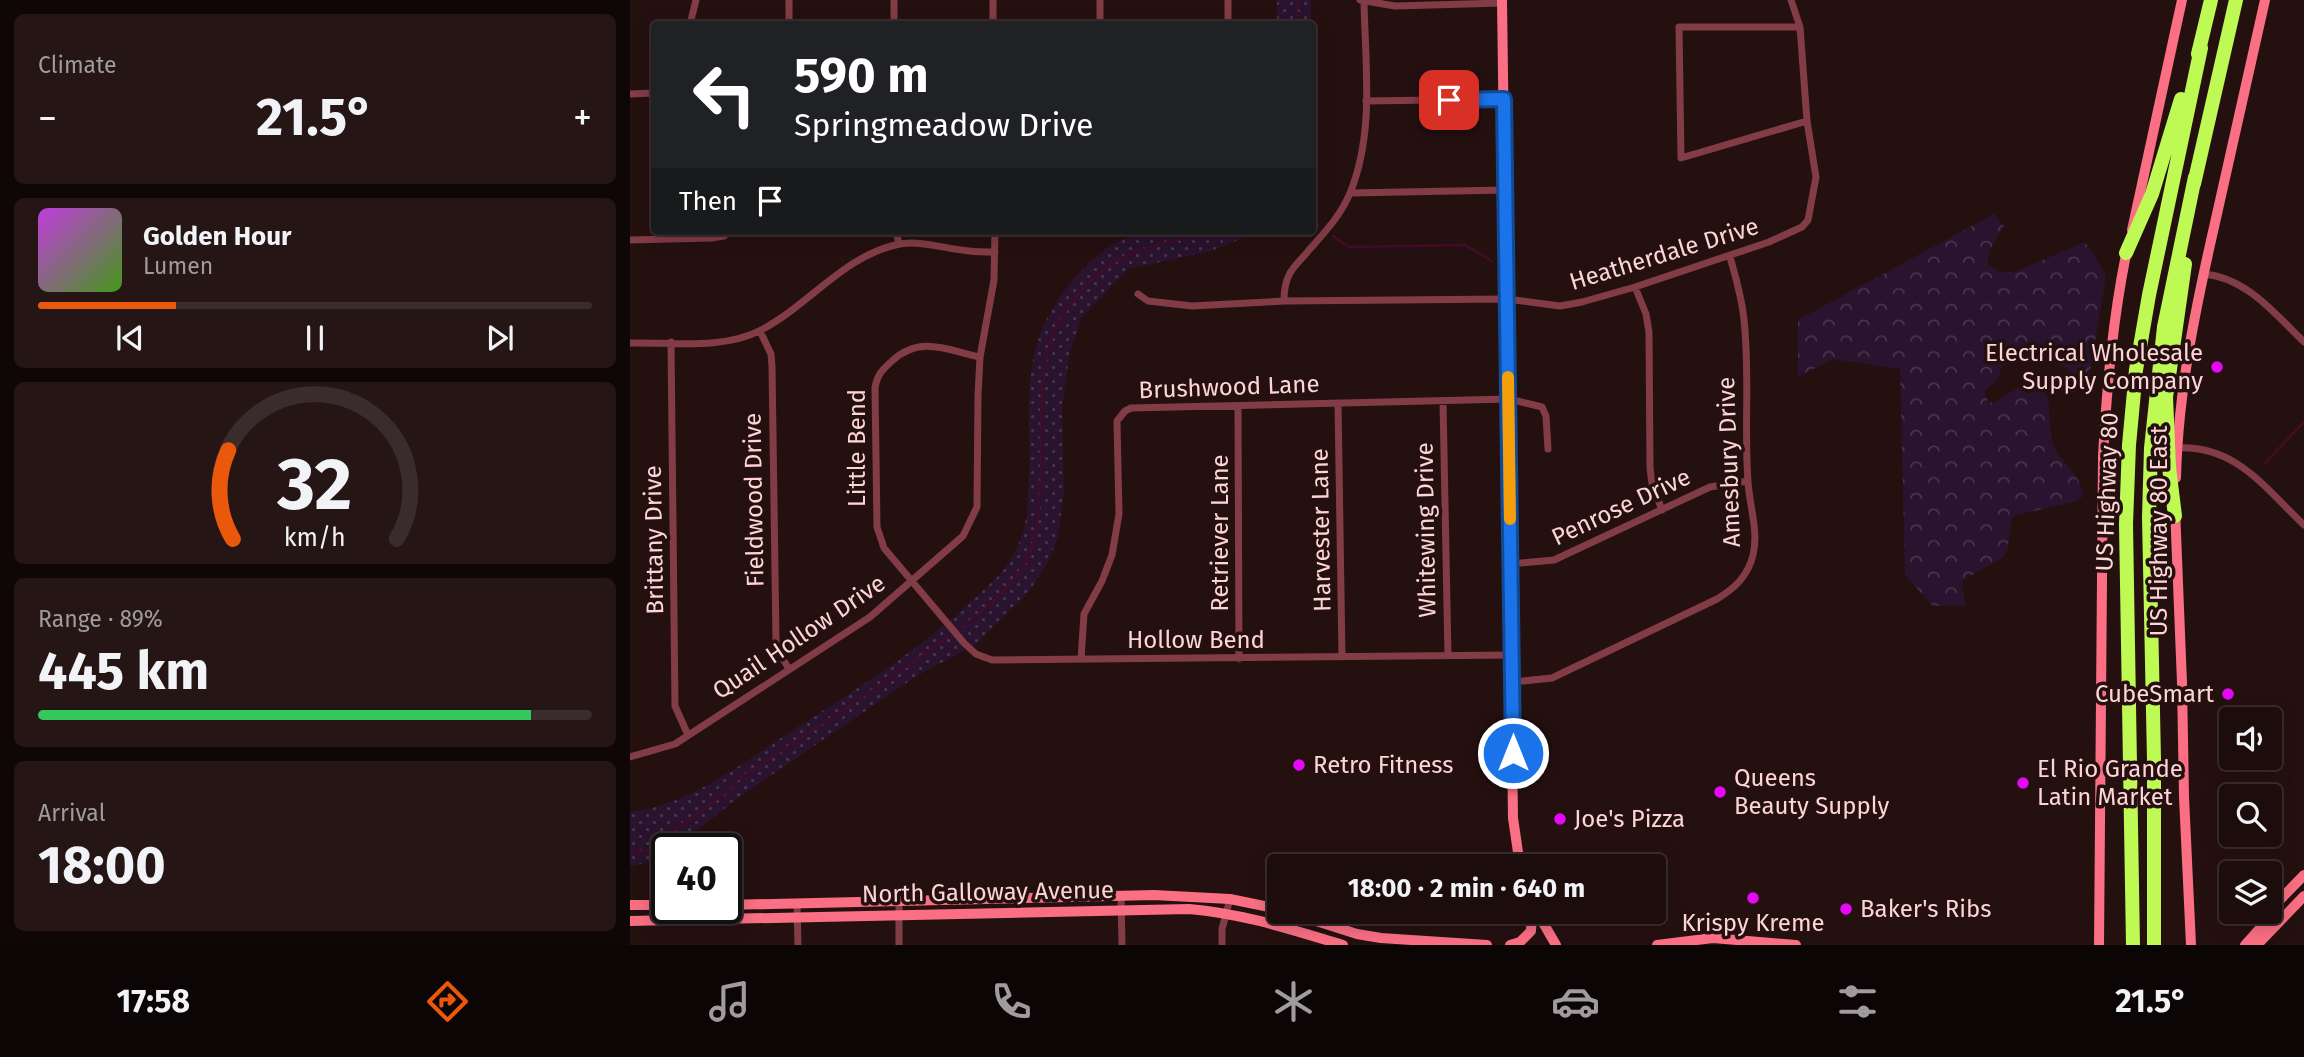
<!DOCTYPE html>
<meta charset="utf-8">
<style>
:root{--surface:#1c0c0c;--page:#251515;--text:#f1f3f6;--muted:#a09b9d;--line:#3a2c2d;--accent:#ea580c}
body{margin:0;font-family:"Fira Sans",sans-serif;background:var(--page);color:var(--text);height:100vh;display:flex;flex-direction:column;font-size:26px;white-space:nowrap}
*{box-sizing:border-box;margin:0}
p{font-size:23px;color:var(--muted)}
.icon{flex:none;width:38px;height:38px;fill:none;stroke:currentColor;stroke-width:2;stroke-linecap:round;stroke-linejoin:round}
.map{position:relative;flex:1;overflow:hidden}
.sheet{display:flex;flex-direction:column;gap:14px;padding:14px;background:#0f0707;width:630px}
.sheet>*{flex:none}
.top-card{position:absolute;left:21px;top:21px;width:665px;height:214px;border-radius:7px;box-shadow:0 4px 18px #0003,0 0 0 2px var(--line);background:#202124;color:#fff;overflow:hidden}
.tools{position:absolute;left:1589px;top:707px;display:grid;gap:14px}
.tools a{display:grid;place-items:center;width:63px;height:63px;border-radius:7px;background:var(--surface);box-shadow:0 4px 18px #0003,0 0 0 2px var(--line);font-size:35px}
.speed{position:absolute;left:21px;top:833px;display:flex;gap:14px;font-size:35px;font-weight:700;text-align:center}
.speed>*{display:grid;place-content:center;width:91px;height:91px;border-radius:50%;background:var(--surface);box-shadow:0 4px 18px #0003,0 0 0 2px var(--line);line-height:1}
.speed .limit{border:4px solid #111;border-radius:10px;background:#fff;color:#111}
.pin{position:absolute;display:grid;place-items:center;width:60px;height:60px;color:#fff;margin:-30px;border-radius:14px;box-shadow:0 4px 10px #0006}
.me{position:absolute;width:77px;margin:-38px;rotate:0deg;stroke-linejoin:round;filter:drop-shadow(0 0 5px #0008)}
.turn{display:flex;align-items:center;gap:24px;height:147px;padding:0 28px;font-size:32px}
.turn .icon{width:91px;height:91px;stroke-width:2.5}
.turn b{display:block;font-size:49px;line-height:60px}
.then{display:flex;align-items:center;height:66px;padding:0 28px;background:#0003;gap:14px;font-size:26px}
.big{font-size:52px;font-weight:700;line-height:1.1}
.sheet .widget{flex:1;display:flex;flex-direction:column;justify-content:center;gap:10px;min-width:0;padding:0 24px;border-radius:10px;background:var(--page)}
.sheet .dial{align-items:center;gap:0}
.dial svg{height:182px;overflow:visible;fill:none;stroke:var(--line);stroke-width:7;stroke-linecap:round;text-anchor:middle}
.dial text{fill:var(--text);stroke:none}
.song{display:flex;align-items:center;gap:21px}
.cover{width:84px;height:84px;border-radius:10px;background:linear-gradient(135deg,hsl(290 70% 55%),hsl(100 70% 35%))}
.played{height:7px;border-radius:4px;background:linear-gradient(90deg,var(--accent) 25%,var(--line) 25%)}
.keys{display:flex;justify-content:space-around;direction:ltr}
.heat{display:flex;justify-content:space-between;align-items:center;font-size:38px;direction:ltr}
.charge{height:10px;border-radius:5px;background:linear-gradient(90deg,#34c759 89%,var(--line) 0)}
.trip{position:absolute;left:637px;top:854px;width:399px;height:70px;border-radius:7px;background:var(--surface);box-shadow:0 4px 18px #0003,0 0 0 2px var(--line);font-weight:700;line-height:70px;text-align:center}
.dock{display:flex;height:112px;justify-content:space-around;align-items:center;background:#0b0505;color:var(--muted)}
.dock .icon{width:49px;height:49px}
.dock .active{color:var(--accent)}
.dock b{font-size:32px;color:var(--text)}
main{display:flex;flex:1;min-height:0}
.map>svg:first-child{display:block}
</style>
<main>
<section class="sheet">
<div class="widget"><p>Climate</p>
<div class="heat"><a>−</a><b class="big">21.5°</b><a>+</a></div>
</div>
<div class="widget">
<div class="song"><i class="cover"></i><div><b>Golden Hour</b><p>Lumen</p></div></div>
<div class="played"></div>
<div class="keys"><svg class="icon" aria-label="previous" viewBox="0 0 24 24"><path d="M18 5L8 12l10 7zM5 5v14"/></svg><svg class="icon" aria-label="pause" viewBox="0 0 24 24"><path d="M8 5v14M16 5v14"/></svg><svg class="icon" aria-label="next" viewBox="0 0 24 24"><path d="M6 5l10 7-10 7zM19 5v14"/></svg></div>
</div>
<div class="widget dial"><svg viewBox="0 0 100 80">
<path d="M14 69A42 42 0 1 1 86 69"/>
<path d="M14 69A42 42 0 0 1 12 30" stroke="#ea580c"/>
<text x="50" y="56" font-size="32" font-weight="700">32</text>
<text x="50" y="72" font-size="11">km/h</text>
</svg></div>
<div class="widget"><p>Range · 89%</p><b class="big">445 km</b><div class="charge"></div></div>
<div class="widget"><p>Arrival</p><b class="big">18:00</b></div>
</section>
<div class="map">
<svg width="1674" height="945" viewBox="0 0 1674 945">
<defs>
<pattern id="grass-dots" width="8" height="8" patternUnits="userSpaceOnUse" patternTransform="scale(1.75)"><rect width="8" height="8" fill="#29132e"/><path d="M2 2h.1M6 6h.1" fill="none" stroke="#49344c" stroke-width="1.8" stroke-linecap="round"/></pattern>
<pattern id="forest-crowns" width="20" height="18" patternUnits="userSpaceOnUse" patternTransform="scale(1.75)"><rect width="20" height="18" fill="#29132e"/><path d="M2 6a3 3 0 1 1 6 0M12 15a3 3 0 1 1 6 0" fill="none" stroke="#49344c"/></pattern>
</defs>
<rect width="100%" height="100%" fill="#251010"/>
<path fill="url(#grass-dots)" d="M647,0h34v24h-34z
M526,231h98l-6,5 -37,15 -83,18 -46,48 -12,34 -8,56 2,84 -6,46 -10,25 -20,31 -53,52 -57,30 -183,125 -61,49h-7v6l-6,5 -31,6v-55c51,-1 118,-51 160,-79 73,-47 147,-93 208,-156 9,-9 14,-19 20,-31 10,-21 10,-44 11,-67 2,-69 -10,-124 33,-184 12,-17 39,-45 58,-53 11,-5 25,-7 36,-10z"/>
<path fill="url(#forest-crowns)" d="M1364,214l10,12 -14,24 -3,13 12,9h16l70,-30 21,33 -18,109h-8l-13,-16 -36,-14 -29,12 -4,13 -13,12 3,11 6,1 25,-16 24,2c12,18 2,41 12,60 8,15 27,28 28,47l-6,5 -60,14 -5,3 -5,33 -4,6 -41,24 3,24 -32,1 -28,-31 -5,-206 -67,-10 -35,18v-57z"/>
<g fill="none" stroke-linecap="round" stroke-linejoin="round">
<path stroke="#410c28" stroke-width="2.5" d="M667,0v24
M682,222l7,4
M703,236l16,11 116,-2 27,16
M1634,464l40,-42
M0,853l23,-4 10,-11 68,-49 6,-9c64,-42 128,-83 190,-128 35,-25 76,-52 98,-89 14,-23 15,-67 16,-93 0,-40 -2,-83 8,-122 11,-41 47,-81 86,-96 25,-10 52,-13 77,-21"/>
<path stroke="#823c45" stroke-width="7" d="M159,0v24
M264,0v24
M363,0v24
M470,0v24
M598,0v24
M730,0l35,6 108,-3
M60,24l6,-24
M1170,27h-121l2,131 126,-37
M0,94l24,-1
M736,101l138,-2
M720,193l156,-3
M266,231l3,13
M0,240l82,-2 12,-2 6,-5
M1573,274c43,3 72,40 101,68
M1005,287l11,27 3,18 1,136 2,16 10,26
M508,294l10,7 44,5 92,-5 223,-2 53,7 22,-4 53,-15 134,-45 33,-15 6,-7 8,-43 -9,-56 -7,-94 -9,-27
M654,301c0,-9 1,-18 5,-26 4,-9 14,-17 20,-25 16,-18 32,-35 41,-57 25,-61 15,-129 14,-193
M130,331l11,23 1,12 4,274 2,11 11,18
M41,342l4,364 13,29
M0,343c41,-1 94,7 131,-13 48,-25 81,-72 134,-85 25,-6 49,4 74,6 9,1 18,1 26,1
M350,357c-33,-7 -60,-22 -88,4 -10,9 -15,14 -17,27l2,139 7,21 80,95 12,11 16,6 521,-5
M813,402l5,254
M708,403l4,254
M608,406l1,253
M1547,448c59,-3 88,40 127,77
M881,564l43,-4 156,-73 38,-6
M451,659l3,-45 18,-33 10,-26 7,-41 -2,-93 8,-10 6,-3 378,-9 33,8 4,9 2,33
M883,682l39,-4 165,-79c18,-11 31,-23 36,-44 6,-24 -4,-50 -5,-74 -4,-54 2,-108 -4,-161 -2,-22 -8,-42 -14,-63
M0,757l45,-13 195,-127 93,-81 14,-29 1,-111 2,-39 14,-77 1,-49
M491,896l1,49
M167,905l1,40
M269,945v-45
M592,945v-16l8,-30"/>
<path stroke="#fa6f83" stroke-width="10" d="M872,0l11,818 7,48
M1502,230l50,-230
M1546,478c2,-89 21,-177 41,-264 16,-71 32,-143 48,-214
M1545,508l7,175 2,114 7,148
M0,905h37
M96,905l428,-10 76,4 49,10
M1640,910l34,-35
M658,912l69,22 24,4 106,7
M907,912l19,33
M0,921l559,-12c56,5 100,20 154,36
M880,945l10,-3 11,-11 1,-19
M1027,945l56,-7 83,7
M1469,945l4,-489c4,-71 10,-141 25,-211
M1615,945l26,-29 3,-10
M1627,945l47,-49"/>
<path stroke="#bff954" stroke-width="14" d="M1568,54l13,-54
M1564,184l42,-184
M1496,253l26,-59 29,-95
M1545,516l-6,-49 -3,-70 19,-133
M1503,945l-7,-421 3,-79 7,-75 13,-75 52,-247
M1524,945v-185l-5,-243 2,-69 13,-121 31,-150"/>
</g>
<g fill="none" stroke-linecap="round" stroke-linejoin="round">
<g stroke="#114b97" stroke-width="18">
<path id="route" d="M819,100l55,-1 9,654"/>
</g>
<use href="#route" stroke="#1a73e8" stroke-width="12"/>
<path stroke="#f59e0b" stroke-width="12" d="M878,377l2,142"/>
</g>
<g fill="#e608f6" stroke="#251010" stroke-width="2.5">
<circle cx="1587" cy="367" r="7"/>
<circle cx="1598" cy="694" r="7"/>
<circle cx="669" cy="765" r="7"/>
<circle cx="1393" cy="783" r="7"/>
<circle cx="1090" cy="792" r="7"/>
<circle cx="930" cy="819" r="7"/>
<circle cx="1123" cy="898" r="7"/>
<circle cx="1216" cy="909" r="7"/>
</g>
<g text-anchor="middle" stroke-width="7" stroke-linejoin="round" paint-order="stroke">
<g font-size="24" fill="#fed5d7" stroke="#251010">
<text transform="translate(1034 254) rotate(-17)" y="8">Heatherdale Drive</text>
<text transform="translate(599 387) rotate(-2)" y="8">Brushwood Lane</text>
<text transform="translate(227 448) rotate(-90)" y="8">Little Bend</text>
<text transform="translate(1099 462) rotate(-92)" y="8">Amesbury Drive</text>
<text transform="translate(1477 492) rotate(-88)" y="8">US Highway 80</text>
<text transform="translate(124 500) rotate(-91)" y="8">Fieldwood Drive</text>
<text transform="translate(991 507) rotate(-25)" y="8">Penrose Drive</text>
<text transform="translate(691 530) rotate(-91)" y="8">Harvester Lane</text>
<text transform="translate(796 530) rotate(-91)" y="8">Whitewing Drive</text>
<text transform="translate(1529 531) rotate(-90)" y="8">US Highway 80 East</text>
<text transform="translate(590 533) rotate(-90)" y="8">Retriever Lane</text>
<text transform="translate(24 540) rotate(-91)" y="8">Brittany Drive</text>
<text transform="translate(169 637) rotate(-34)" y="8">Quail Hollow Drive</text>
<text x="566" y="648">Hollow Bend</text>
<text transform="translate(358 892) rotate(-1)" y="8">North Galloway Avenue</text>
</g>
<g font-size="24" fill="#fed5d7" stroke="#251010" text-anchor="start">
<text x="1573" y="361" text-anchor="end">Electrical Wholesale<tspan x="1573" dy="28">Supply Company</tspan></text>
<text x="1584" y="702" text-anchor="end">CubeSmart</text>
<text x="683" y="773">Retro Fitness</text>
<text x="1407" y="777">El Rio Grande<tspan x="1407" dy="28">Latin Market</tspan></text>
<text x="1104" y="786">Queens<tspan x="1104" dy="28">Beauty Supply</tspan></text>
<text x="944" y="827">Joe's Pizza</text>
<text x="1230" y="917">Baker's Ribs</text>
<text x="1123" y="931" text-anchor="middle">Krispy Kreme</text>
</g>
</g>
</svg>
<div class="tools">
<a><svg class="icon" aria-label="sound" viewBox="0 0 24 24"><path d="M4 9h4l5-4v14l-5-4H4zM17 9q2 3 0 6"/></svg></a>
<a><svg class="icon" aria-label="search" viewBox="0 0 24 24"><circle cx="10" cy="10" r="6"/><path d="M15 15l6 6"/></svg></a>
<a><svg class="icon" aria-label="layers" viewBox="0 0 24 24"><path d="M12 4l9 5-9 5-9-5zM3 14l9 5 9-5"/></svg></a>
</div>
<div class="speed"><div class="limit">40</div></div>
<div class="pin" style="left:819px;top:100px;background:#d93025"><svg class="icon" aria-label="arrive" viewBox="0 0 24 24"><path d="M6 21V4h12l-3 4 3 4H6"/></svg></div>
<svg class="me" style="left:883px;top:753px" viewBox="-20 -20 40 40"><circle r="17" fill="#1a73e8" stroke="#fff" stroke-width="3"/><path d="M0-11L8 9 0 5-8 9z" fill="#fff"/></svg>
<div class="trip">18:00 · 2 min · 640 m</div>
<div class="top-card">
<div class="turn"><svg class="icon" aria-label="left" viewBox="0 0 24 24"><path d="M17 20v-9H6M10 6l-5 5 5 5"/></svg><div><b>590 m</b>Springmeadow Drive</div></div>
<div class="then">Then<svg class="icon" aria-label="arrive" viewBox="0 0 24 24"><path d="M6 21V4h12l-3 4 3 4H6"/></svg></div>
</div>
</div>
</main>
<nav class="dock">
<b>17:58</b>
<svg class="icon active" aria-label="directions" viewBox="0 0 24 24"><path d="M12 3l9 9-9 9-9-9zM9 14v-3h6M13 9l2 2-2 2"/></svg>
<svg class="icon" aria-label="music" viewBox="0 0 24 24"><path d="M9 18V5l10-2v13"/><circle cx="6" cy="18" r="3"/><circle cx="16" cy="16" r="3"/></svg>
<svg class="icon" aria-label="phone" viewBox="0 0 24 24"><path d="M5 4h4l2 5-3 2q2 4 5 5l2-3 5 2v4C11 20 4 13 5 4z"/></svg>
<svg class="icon" aria-label="climate" viewBox="0 0 24 24"><path d="M12 3v18M4 7l16 10M4 17L20 7"/></svg>
<svg class="icon" aria-label="car" viewBox="0 0 24 24"><path d="M5 17H2v-5l4-1 3-4h7l3 4 3 1v5h-3M9 17h6M6 11h13"/><circle cx="7" cy="17" r="2"/><circle cx="17" cy="17" r="2"/></svg>
<svg class="icon" aria-label="filters" viewBox="0 0 24 24"><path d="M4 7h16M4 17h16"/><circle cx="9" cy="7" r="2"/><circle cx="15" cy="17" r="2"/></svg>
<b>21.5°</b>
</nav>
